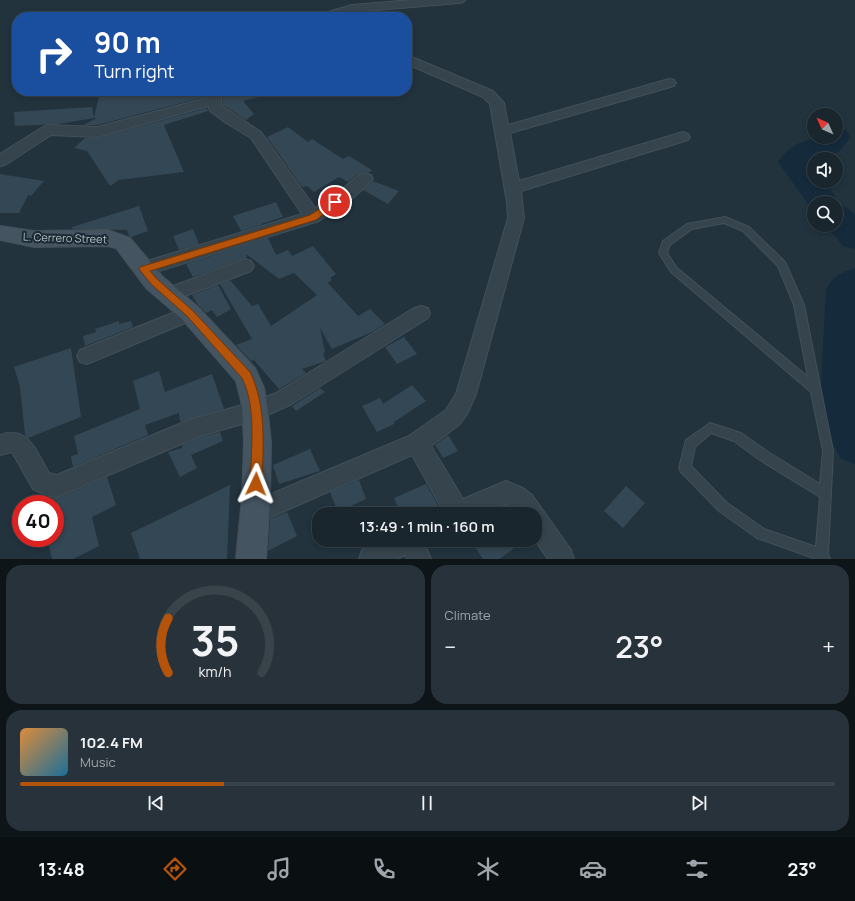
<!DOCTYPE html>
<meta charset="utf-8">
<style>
:root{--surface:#1a262e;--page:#27323a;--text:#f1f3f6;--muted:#9fa5aa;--line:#38434a;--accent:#b45309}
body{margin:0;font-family:Manrope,sans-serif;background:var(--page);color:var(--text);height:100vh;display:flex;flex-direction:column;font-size:15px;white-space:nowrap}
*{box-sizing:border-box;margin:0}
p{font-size:13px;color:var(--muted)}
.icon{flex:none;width:22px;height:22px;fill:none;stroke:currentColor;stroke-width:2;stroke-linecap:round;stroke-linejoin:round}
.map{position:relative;height:559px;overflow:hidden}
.drawer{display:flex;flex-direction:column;gap:6px;padding:6px;background:#0e1519;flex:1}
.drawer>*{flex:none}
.hud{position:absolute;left:12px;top:12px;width:400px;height:84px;border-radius:16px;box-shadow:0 2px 6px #0003,0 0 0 1px var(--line);background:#1a4fa0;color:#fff;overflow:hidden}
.needle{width:26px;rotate:315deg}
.buttons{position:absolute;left:807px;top:108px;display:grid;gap:8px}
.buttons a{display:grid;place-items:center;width:36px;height:36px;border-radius:50%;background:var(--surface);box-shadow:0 2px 6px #0003,0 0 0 1px var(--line);font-size:20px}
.speed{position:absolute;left:12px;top:495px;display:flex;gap:8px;font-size:20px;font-weight:700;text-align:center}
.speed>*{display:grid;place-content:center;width:52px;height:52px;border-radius:50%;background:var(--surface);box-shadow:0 2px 6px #0003,0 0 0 1px var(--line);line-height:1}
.speed .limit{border:6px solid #d22;background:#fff;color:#111}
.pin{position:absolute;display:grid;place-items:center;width:34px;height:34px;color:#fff;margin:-17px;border:2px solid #fff;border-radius:50%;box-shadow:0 1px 4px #0007}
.me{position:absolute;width:44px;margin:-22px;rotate:2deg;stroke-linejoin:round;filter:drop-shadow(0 0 3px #0008)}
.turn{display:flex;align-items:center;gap:14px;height:84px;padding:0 16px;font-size:18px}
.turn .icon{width:52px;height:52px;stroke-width:2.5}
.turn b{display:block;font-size:28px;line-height:34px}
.big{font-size:30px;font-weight:600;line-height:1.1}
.drawer .tile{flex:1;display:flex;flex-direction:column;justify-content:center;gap:6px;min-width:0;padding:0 14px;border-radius:16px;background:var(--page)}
.drawer .dial{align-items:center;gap:0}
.dial svg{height:104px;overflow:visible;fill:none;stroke:var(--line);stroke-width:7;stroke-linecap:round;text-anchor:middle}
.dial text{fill:var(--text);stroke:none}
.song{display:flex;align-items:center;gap:12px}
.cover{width:48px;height:48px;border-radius:6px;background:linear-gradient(135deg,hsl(30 70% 55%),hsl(200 70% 35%))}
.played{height:4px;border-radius:2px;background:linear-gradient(90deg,var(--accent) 25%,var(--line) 25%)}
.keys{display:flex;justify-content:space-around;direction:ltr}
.heat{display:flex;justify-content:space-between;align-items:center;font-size:22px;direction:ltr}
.drawer .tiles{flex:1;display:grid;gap:6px;grid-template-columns:1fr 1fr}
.tile:last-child{grid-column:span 2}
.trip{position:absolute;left:312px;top:507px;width:230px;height:40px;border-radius:16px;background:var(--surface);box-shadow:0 2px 6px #0003,0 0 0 1px var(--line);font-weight:600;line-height:40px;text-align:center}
.menu{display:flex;height:64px;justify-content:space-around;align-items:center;background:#0a0f12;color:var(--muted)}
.menu .icon{width:28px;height:28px}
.menu .selected{color:var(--accent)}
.menu b{font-size:18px;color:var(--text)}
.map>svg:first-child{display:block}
</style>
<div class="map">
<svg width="855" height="559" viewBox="0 0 855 559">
<rect width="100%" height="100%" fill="#22333e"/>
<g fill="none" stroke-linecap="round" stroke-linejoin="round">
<path fill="#152b3c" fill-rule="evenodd" d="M836,128l10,2 5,7 -12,15 -19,4 -6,3 -3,5 3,4v13h10l16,22 -1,2 9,3 7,7v34l-12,-3 -18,-21h11v-22h-22v8h-1l-35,-49c13,-21 35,-25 58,-25z
M855,268v196l-15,-6 -7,-14 -13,-44 6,-110c7,-14 14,-17 29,-22z"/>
</g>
<path fill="#344754" d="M100,91h68v5l21,-5h16v6l-108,28h-14l14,-7h-3z
M222,91h40l1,5 -20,5 11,13 -8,6 -23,-15z
M92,107l2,11 -35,6 -44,2 -1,-14z
M207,108l1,3 -44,14 20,47 -65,8 -9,6 -23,-35 -13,-3 11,-10h12z
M288,127l20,15 4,-3 31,20 6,-3 23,14 -4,3 -10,1 -10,8 -9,-5 -25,15 -7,-6 -5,1 -35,-50z
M0,174l44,7 -13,15 -3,-1 -9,18h-19z
M373,181l26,10 -11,13 -25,-14z
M276,202l7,15 -22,7v1l-20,6 -8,-15z
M139,206l9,25 -17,6 -2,-1 -2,-6 -55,-1v-2z
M193,229l6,15 -20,6 -6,-14z
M268,238l8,17 12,-5 4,6 21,-10 23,28 -6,4 2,2 -4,3 30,33 12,-7 15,15 -13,8 -40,17 -12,-21 5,24 -2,1 3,8 -24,8 4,4 -27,16 -25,-29 -3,1 -15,-16 16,-6 -32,-55 10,-4 22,26 6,-2 13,22 46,-31 -23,-22 -15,6 -33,-25 1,3 -54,20 -7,-13z
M218,285l13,24 -14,8 -5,-7 -6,3 -8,-8 -6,-10z
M119,321v3l12,-3 2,6 -48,19 -2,-10 13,-4 -1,-3z
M404,337l13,17 -20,10 -12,-17z
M71,348l10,69 -53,21 -3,-3 -5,-48 -6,-20z
M159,371l6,21 47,-18 12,35 -44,13 -1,-9 -34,12 3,10 -75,32 -2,-11 7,-2 -4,-18 66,-27 -7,-28z
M412,385l14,16 -32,21v2l-17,8 -15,-26 18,-8 3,6z
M320,388l5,4 -29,19 -4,-5z
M220,432l3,9 -32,14 6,13 -17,9 -12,-25 14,-4v-3l18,-8z
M448,435l10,16 -15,7 -8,-13z
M310,449l10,22 -41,13 -6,-19z
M107,477l9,28 -24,12 7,29 -26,13h-21l-5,-21h8v-34l-3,-6h6z
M359,480l7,19 -28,13 -8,-20z
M426,484l17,30h-42l-7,-16z
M230,485l-3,74h-87l-9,-26z
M626,486l19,17 -22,25 -19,-17z
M287,512l10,24 -29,15 2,-32z
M470,540h41l5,7 -17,12h-16z"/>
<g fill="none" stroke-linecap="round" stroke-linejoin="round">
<g stroke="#425059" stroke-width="2">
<path id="lane" d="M725,217l24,10 36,35 19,43 29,146 -5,103 2,5h-14l-59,-21 -38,-27 -38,-39 -2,-4 7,-28 24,-17 31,10 27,19 52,32 3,-33 -12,-59 -140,-120 -12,-19 4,-12 24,-17zM724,223l19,8 35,35 16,39 14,72 -131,-109 -10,-15 3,-8 22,-16zM711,433l23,8 26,19 60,37 -4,50 -52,-18 -37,-26 -36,-37 4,-19z"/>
</g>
<g stroke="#425059" stroke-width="2">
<path id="street" d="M412,0h53l-2,2 -4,1 -106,9 -15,5h-19l2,-3 31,-9z
M407,55l86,36 11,12 4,22 161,-46 5,1 2,3 -2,3 -164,47 9,48 164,-49 5,2 2,3 -2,3 -167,51 3,27 -48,176 -9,20 -7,10 -29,22 32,53 43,-18 17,7 9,7 39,55 3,9h-26l-13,-19v-26h-17l-12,-10 -24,10h-37l-33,-59 -157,69 -8,-4 -4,-8 4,-8 162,-68 37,-26 10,-16 52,-176 -1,-16 -17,-98 -7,-7 -76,-33z
M206,91h14l2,15 39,26 54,76 26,-18 18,-15 6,-1 6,1 2,4 -20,19 -34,23 -176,55 -6,-2 -3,-5 3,-5 165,-50 -51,-76 -25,-15 -16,-12 -2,-5 -111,31 -46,-2 -46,30 -5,1v-12l43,-27 5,-2 49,2 110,-29z
M245,259l6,2 3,5 -3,5 -82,31 -6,-2 -3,-5 3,-5z
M190,306l7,2 2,5 -2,5 -110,46 -7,-2 -3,-6 3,-6z
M421,306l7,2 2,5 -2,5 -138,87 -34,15 -56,16 -143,61 -9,-1 -15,-7 -21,-37 -12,3v-20c29,-11 37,18 49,38l8,2 132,-55 64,-18 23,-9 138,-85z
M384,540h39l8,19h-24l-2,-4 -8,4h-38l3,-9z"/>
</g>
<g stroke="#425059" stroke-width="2">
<path id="secondary" d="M0,226l34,5 74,-1 22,8 32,38 36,31 57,61 9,20 3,17 4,37 -1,56 -4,61h-30l6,-61 2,-56 -2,-37 -6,-24 -54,-62 -36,-31 -30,-40 -9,-2 -73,1 -34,-7z"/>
</g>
<use href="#lane" fill="#36444d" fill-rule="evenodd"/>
<use href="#street" fill="#36444d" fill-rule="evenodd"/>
<use href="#secondary" fill="#445461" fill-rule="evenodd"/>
</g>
<path fill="#b45309" stroke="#753606" d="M335,199l5,3 -2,2 -22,16 -166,51 7,8 36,32 57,61c17,34 13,76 12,112l-2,4 -4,2 -4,-2 -2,-4c1,-31 7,-77 -8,-106l-55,-62 -36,-32 -12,-15 1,-2 170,-52z"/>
<g text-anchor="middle" stroke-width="4" stroke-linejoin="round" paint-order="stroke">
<g font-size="11" fill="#b2bfc9" stroke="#1b2932">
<text transform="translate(65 238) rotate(2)" y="4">L. Cerrero Street</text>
</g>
</g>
</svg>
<div class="buttons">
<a><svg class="needle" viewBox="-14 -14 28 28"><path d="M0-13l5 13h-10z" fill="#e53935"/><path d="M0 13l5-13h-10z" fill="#9fa5aa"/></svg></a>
<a><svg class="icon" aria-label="sound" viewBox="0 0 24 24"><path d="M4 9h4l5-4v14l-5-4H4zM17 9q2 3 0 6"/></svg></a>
<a><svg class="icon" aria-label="search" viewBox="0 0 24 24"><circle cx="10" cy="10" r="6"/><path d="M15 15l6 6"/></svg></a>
</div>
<div class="speed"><div class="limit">40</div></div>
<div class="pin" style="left:335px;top:202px;background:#d93025"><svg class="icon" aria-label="arrive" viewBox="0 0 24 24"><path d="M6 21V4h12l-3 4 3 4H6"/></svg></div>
<svg class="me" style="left:256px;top:484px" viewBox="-20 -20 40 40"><path d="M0-17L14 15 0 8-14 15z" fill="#b45309" stroke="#fff" stroke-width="4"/></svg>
<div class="trip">13:49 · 1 min · 160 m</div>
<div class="hud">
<div class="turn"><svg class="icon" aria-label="right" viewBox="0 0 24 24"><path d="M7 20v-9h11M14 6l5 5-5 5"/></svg><div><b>90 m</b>Turn right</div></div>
</div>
</div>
<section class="drawer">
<div class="tiles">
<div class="tile dial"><svg viewBox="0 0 100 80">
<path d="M14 69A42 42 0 1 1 86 69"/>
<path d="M14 69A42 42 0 0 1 14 27" stroke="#b45309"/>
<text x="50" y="56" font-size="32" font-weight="700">35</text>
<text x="50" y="72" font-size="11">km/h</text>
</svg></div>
<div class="tile"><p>Climate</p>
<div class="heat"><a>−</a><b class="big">23°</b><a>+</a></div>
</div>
<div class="tile">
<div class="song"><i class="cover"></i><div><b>102.4 FM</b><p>Music</p></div></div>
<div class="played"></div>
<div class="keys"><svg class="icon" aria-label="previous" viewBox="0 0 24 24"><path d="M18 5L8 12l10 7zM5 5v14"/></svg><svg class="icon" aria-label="pause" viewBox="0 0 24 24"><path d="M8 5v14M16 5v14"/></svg><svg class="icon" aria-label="next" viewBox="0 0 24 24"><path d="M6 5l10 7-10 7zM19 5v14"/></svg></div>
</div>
</div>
</section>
<nav class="menu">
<b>13:48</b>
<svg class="icon selected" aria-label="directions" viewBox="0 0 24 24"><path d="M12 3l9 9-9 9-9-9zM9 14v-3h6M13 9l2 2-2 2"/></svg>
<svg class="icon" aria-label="music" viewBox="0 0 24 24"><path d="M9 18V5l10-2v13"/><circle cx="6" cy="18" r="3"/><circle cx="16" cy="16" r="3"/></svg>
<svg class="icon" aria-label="phone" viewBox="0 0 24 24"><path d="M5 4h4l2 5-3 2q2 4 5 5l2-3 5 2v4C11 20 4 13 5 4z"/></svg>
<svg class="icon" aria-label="climate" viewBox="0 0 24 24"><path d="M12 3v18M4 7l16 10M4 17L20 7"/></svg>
<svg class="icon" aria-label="car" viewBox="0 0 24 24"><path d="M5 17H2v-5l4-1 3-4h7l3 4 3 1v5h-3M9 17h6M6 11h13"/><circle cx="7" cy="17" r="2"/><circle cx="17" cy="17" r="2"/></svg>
<svg class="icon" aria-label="filters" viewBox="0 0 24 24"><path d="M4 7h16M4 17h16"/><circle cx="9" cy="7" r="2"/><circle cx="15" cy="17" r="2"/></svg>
<b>23°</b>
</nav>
